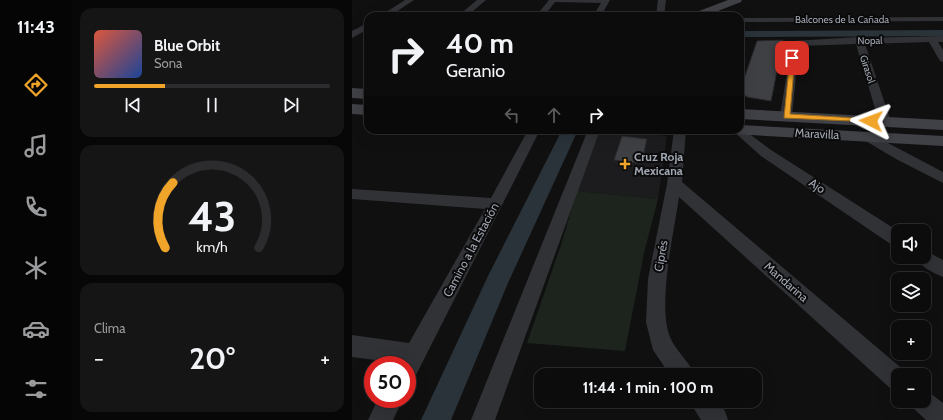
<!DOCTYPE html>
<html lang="es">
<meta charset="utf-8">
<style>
:root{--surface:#0c0c0d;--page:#151516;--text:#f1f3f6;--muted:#9a9b9d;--line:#2c2c2e;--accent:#f0a429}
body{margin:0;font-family:Cabin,sans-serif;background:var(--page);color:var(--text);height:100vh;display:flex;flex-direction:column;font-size:15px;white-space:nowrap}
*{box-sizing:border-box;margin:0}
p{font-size:13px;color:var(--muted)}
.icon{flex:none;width:22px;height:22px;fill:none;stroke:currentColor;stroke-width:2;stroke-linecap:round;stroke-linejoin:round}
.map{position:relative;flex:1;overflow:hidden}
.sheet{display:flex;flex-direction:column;gap:8px;padding:8px;background:#070707;width:280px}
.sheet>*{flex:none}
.guide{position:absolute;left:12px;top:12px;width:380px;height:122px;border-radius:12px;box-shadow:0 4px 16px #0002,0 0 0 1px var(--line);background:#0c0c0d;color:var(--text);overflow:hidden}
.controls{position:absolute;left:539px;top:224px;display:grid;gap:8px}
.controls a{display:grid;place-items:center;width:40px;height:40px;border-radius:8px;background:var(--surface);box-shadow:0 4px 16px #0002,0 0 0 1px var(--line);font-size:20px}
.speed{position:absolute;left:12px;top:356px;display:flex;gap:8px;font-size:20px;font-weight:700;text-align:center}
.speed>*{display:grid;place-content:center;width:52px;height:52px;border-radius:50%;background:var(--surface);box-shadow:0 4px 16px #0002,0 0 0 1px var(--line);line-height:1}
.speed .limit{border:6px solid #d22;background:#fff;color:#111}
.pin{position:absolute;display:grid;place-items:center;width:34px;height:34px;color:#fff;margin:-17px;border-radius:8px;box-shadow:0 2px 6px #0006}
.me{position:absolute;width:44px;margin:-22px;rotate:273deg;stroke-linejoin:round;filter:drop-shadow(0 0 3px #0008)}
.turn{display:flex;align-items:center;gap:14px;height:84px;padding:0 16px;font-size:18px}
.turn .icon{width:52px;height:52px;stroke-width:2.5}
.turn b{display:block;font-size:28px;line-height:34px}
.lanes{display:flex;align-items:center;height:38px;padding:0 16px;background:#0003;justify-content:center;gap:20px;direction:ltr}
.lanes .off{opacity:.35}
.big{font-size:30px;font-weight:800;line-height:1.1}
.sheet .tile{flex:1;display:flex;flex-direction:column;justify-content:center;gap:6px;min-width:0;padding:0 14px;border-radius:12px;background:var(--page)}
.sheet .dial{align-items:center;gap:0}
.dial svg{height:104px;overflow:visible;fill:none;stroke:var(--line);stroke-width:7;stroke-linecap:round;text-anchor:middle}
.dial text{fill:var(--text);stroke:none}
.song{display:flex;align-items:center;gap:12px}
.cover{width:48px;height:48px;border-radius:6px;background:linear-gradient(135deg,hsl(10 70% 55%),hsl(220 70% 35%))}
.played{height:4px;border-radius:2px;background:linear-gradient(90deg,var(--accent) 30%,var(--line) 30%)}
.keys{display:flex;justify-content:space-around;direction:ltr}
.heat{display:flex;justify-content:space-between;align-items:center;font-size:22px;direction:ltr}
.trip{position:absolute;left:182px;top:368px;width:228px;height:40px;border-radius:12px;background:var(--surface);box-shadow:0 4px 16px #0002,0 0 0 1px var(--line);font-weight:800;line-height:40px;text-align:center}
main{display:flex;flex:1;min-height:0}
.tabs{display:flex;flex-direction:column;width:72px;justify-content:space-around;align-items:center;background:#050505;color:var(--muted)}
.tabs .icon{width:28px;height:28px}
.tabs .selected{color:var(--accent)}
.tabs b{font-size:18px;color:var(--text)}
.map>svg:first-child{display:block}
</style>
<main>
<nav class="tabs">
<b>11:43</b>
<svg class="icon selected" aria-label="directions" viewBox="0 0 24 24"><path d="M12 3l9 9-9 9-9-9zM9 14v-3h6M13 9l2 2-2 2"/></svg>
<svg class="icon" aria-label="music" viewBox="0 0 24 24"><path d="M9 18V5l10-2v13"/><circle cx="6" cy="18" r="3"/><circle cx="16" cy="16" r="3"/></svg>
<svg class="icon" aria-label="phone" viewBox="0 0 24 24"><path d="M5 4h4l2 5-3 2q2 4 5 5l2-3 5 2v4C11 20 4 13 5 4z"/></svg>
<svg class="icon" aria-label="climate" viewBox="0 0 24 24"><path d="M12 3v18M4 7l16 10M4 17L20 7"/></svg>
<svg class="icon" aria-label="car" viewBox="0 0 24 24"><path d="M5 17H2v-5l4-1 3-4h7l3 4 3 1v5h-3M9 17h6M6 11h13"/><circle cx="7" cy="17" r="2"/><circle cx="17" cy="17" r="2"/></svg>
<svg class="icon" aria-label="filters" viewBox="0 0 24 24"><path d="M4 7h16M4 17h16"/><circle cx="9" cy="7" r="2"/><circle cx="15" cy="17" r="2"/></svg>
</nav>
<section class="sheet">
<div class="tile">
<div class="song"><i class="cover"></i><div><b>Blue Orbit</b><p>Sona</p></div></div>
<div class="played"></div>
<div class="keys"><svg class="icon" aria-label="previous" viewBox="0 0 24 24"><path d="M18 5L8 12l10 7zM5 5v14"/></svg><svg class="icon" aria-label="pause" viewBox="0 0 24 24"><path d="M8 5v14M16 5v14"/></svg><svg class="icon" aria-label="next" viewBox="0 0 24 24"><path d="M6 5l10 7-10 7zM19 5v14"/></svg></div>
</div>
<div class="tile dial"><svg viewBox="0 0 100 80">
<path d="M14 69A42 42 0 1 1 86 69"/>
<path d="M14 69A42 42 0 0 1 20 19" stroke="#f0a429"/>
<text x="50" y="56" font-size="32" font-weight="700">43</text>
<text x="50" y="72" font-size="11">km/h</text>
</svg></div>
<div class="tile"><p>Clima</p>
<div class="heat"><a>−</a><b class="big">20°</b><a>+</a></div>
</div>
</section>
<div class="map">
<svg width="591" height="420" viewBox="0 0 591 420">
<rect width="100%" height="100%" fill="#101011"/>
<path fill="#1c1c1e" d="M247,130l68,6 -9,63 -81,-8z"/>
<path fill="#1c241d" d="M225,191l81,8 -14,54 -19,98 -98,-8 34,-98z"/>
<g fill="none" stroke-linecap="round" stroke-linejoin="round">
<path fill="#293339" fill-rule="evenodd" d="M591,30v6l-203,1v-6z
M210,130h16l-70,153 -57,137h-30l67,-144z"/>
</g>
<path fill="#3f4044" stroke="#2a2a2d" d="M431,40l-12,61 -24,-4 -7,-6 17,-50z
M270,136l25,3 -5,22 -5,2 -23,-3z"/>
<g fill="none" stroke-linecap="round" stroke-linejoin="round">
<path fill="#313236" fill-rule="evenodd" d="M53,0h9l-24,16h-10z
M125,0h9l-19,16h-9z
M197,0h61l-9,16h-8l8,-13 -46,-1 -11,14h-8z
M306,0h8l-2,16h-8z
M591,17v4l-203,1v-4z
M16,23v6l-16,9v-7z
M591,36v6h-5l5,8v12l-3,-1 -11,-19 -64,2 26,78 -2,3h-8l-2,-3 -23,-78 -57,2 -7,70 -2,3h-8l-2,-3 12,-75 67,-4 3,1z
M388,127l31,23 127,81v16l-6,-2 -131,-89 -29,-26h8z
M176,130h12l-125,247 -8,3v-15h-10l1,-2 -46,-6v-22l57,8 76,-134 -133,-10v-10l139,9z
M236,130h12l-105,290h-24z
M322,130h12l-4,52 224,190 1,3h-9v17l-8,-4 -211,-191c-5,36 -22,107 -9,140 5,13 19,24 25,38h-25l-17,-25 -7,-28 2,-43 19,-95z
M517,133l74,39v11l-47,-24 -32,-19 -1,-3 1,-3z
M572,250l19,10v17c-10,-4 -23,-11 -28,-20h9z
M572,390l6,3 13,10v17h-17l-12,-11 -4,-8h14z
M26,399h25l-10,21h-25z
M338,401h27l8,10 3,9h-27l-7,-11z"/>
<path fill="#3f4146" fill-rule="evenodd" d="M376,0h14l-1,2 -36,14h-16l2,-2z
M0,88l16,1v10l-16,-1z
M0,104l16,1v10l-16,-1z
M388,109l203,11v10l-203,-11z
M388,125l203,11v10l-210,-12 -3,-4h10z"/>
</g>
<path fill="#f0a429" stroke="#9c6b1b" d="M438,57l5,1 -5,56 81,5 2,1v2l-89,-4z"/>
<path fill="#f0a429" stroke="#0b0b0c" stroke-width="1.5" d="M271 158h4v4h4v4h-4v4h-4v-4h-4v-4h4z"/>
<g text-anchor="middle" stroke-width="4" stroke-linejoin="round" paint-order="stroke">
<g font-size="10" fill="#a1a7b2" stroke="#0b0b0c">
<text x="490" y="23">Balcones de la Cañada</text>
<text transform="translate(518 40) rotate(-1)" y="4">Nopal</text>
<text transform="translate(516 69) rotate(72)" y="4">Girasol</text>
</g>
<g font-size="12" fill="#a1a7b2" stroke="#0b0b0c">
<text transform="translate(465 134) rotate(3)" y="4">Maravilla</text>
<text transform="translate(465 186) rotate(33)" y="4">Ajo</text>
<text transform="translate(119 250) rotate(-62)" y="4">Camino a la Estación</text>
<text transform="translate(309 256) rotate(-80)" y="4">Ciprés</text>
<text transform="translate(434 282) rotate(41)" y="4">Mandarina</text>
</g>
<g font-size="12" font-weight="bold" fill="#a1a7b2" stroke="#0b0b0c" text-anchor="start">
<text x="282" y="161">Cruz Roja<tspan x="282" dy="14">Mexicana</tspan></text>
</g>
</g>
</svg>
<div class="controls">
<a><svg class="icon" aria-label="sound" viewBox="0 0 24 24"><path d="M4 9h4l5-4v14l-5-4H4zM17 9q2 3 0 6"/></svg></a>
<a><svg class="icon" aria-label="layers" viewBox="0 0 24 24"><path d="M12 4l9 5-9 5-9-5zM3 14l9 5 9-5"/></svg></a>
<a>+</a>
<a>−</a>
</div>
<div class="speed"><div class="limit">50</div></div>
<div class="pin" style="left:440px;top:58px;background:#d93025"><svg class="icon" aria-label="arrive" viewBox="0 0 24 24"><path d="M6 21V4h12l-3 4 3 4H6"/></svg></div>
<svg class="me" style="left:519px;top:121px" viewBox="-20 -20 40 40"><path d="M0-17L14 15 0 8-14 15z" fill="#f0a429" stroke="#fff" stroke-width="4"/></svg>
<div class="trip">11:44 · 1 min · 100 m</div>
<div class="guide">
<div class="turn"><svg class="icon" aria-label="right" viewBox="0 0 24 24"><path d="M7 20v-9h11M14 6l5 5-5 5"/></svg><div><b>40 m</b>Geranio</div></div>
<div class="lanes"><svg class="icon off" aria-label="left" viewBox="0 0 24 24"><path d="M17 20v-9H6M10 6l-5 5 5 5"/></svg><svg class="icon off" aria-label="ahead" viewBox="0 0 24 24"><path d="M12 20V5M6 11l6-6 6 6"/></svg><svg class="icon" aria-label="right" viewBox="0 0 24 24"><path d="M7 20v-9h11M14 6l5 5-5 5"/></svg></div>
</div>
</div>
</main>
